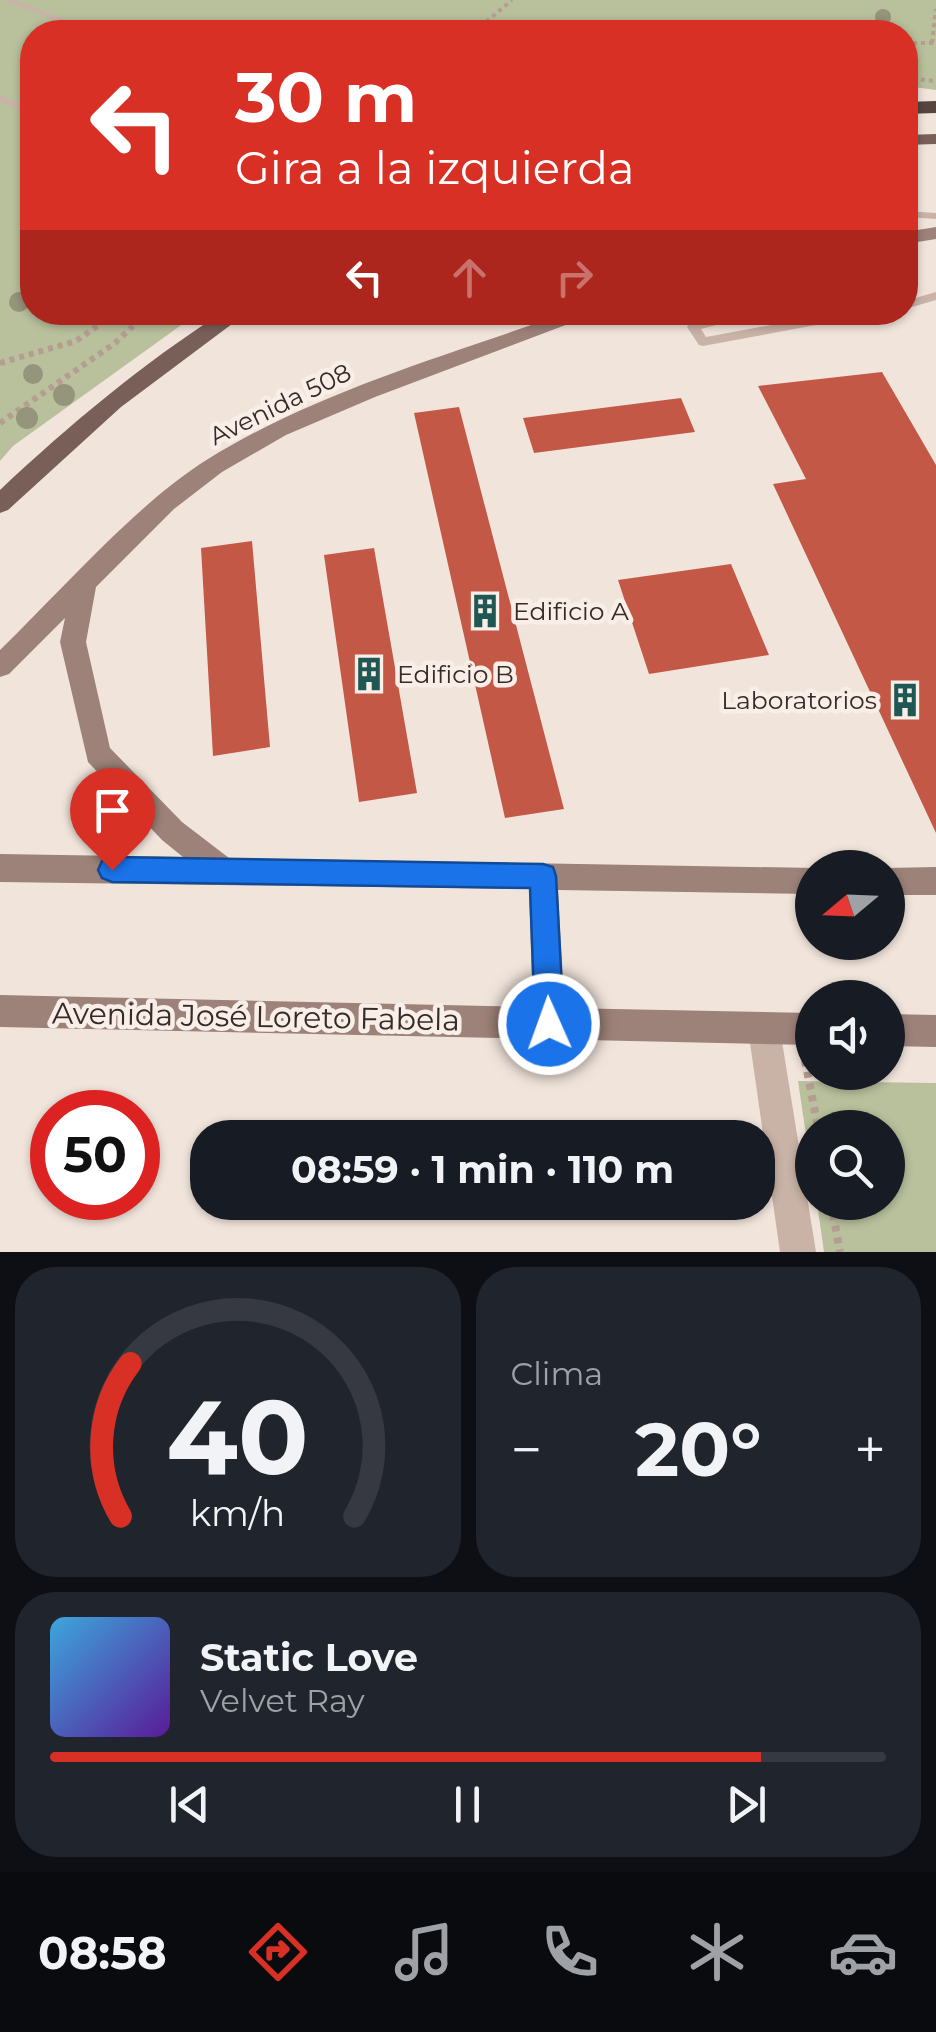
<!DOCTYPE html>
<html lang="es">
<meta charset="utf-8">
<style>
:root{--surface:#171b24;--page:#20242c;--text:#f1f3f6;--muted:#9ea1a6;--line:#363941;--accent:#d93025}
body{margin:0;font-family:Montserrat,sans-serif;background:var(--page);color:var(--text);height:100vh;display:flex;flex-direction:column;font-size:38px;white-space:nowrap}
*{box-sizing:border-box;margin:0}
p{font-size:32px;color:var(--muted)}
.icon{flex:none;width:55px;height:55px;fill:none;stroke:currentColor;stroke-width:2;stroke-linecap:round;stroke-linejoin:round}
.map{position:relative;height:1252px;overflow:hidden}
.side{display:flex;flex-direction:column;gap:15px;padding:15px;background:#0d0f14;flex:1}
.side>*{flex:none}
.banner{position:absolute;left:20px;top:20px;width:898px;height:305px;border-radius:40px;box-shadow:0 2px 8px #0004;background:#d93025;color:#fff;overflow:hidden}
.needle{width:65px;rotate:251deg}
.tools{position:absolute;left:795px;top:850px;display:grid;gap:20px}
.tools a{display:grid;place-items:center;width:110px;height:110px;border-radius:50%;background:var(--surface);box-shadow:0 2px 8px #0004;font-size:50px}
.speed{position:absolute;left:30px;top:1090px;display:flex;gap:20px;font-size:50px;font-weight:700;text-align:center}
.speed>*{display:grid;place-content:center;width:130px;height:130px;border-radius:50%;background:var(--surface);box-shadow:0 2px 8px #0004;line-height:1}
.speed .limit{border:15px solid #d22;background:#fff;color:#111}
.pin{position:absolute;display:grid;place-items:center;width:85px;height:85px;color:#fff;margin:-102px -42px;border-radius:50% 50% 50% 0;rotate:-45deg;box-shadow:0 0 10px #0007}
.pin .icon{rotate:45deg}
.me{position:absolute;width:110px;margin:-55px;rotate:358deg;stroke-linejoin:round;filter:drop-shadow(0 0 8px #0008)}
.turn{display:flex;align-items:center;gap:35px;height:210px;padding:0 50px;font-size:45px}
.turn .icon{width:130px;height:130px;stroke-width:2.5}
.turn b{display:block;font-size:70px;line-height:85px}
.lanes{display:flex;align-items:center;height:95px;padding:0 50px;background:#0003;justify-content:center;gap:50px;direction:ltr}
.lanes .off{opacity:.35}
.big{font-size:75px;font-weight:700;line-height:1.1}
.side .card{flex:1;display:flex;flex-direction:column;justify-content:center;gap:15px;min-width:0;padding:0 35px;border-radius:40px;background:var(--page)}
.side .dial{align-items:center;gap:0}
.dial svg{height:260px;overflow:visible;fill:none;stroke:var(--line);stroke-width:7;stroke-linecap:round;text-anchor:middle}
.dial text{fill:var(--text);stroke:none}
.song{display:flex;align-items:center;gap:30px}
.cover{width:120px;height:120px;border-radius:15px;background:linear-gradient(135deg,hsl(200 70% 55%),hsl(270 70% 35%))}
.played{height:10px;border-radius:5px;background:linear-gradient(90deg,var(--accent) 85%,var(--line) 85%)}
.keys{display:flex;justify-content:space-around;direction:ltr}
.heat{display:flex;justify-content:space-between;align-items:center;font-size:55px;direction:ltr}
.side .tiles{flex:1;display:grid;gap:15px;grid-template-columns:1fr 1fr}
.card:last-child{grid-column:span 2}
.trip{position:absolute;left:190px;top:1120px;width:585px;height:100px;border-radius:40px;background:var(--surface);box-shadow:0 2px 8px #0004;font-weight:700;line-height:100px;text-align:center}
.dock{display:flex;height:160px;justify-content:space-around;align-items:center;background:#090b0e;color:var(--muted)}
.dock .icon{width:70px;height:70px}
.dock .selected{color:var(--accent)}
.dock b{font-size:45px;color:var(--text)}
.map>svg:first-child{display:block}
</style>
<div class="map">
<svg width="936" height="1252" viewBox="0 0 936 1252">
<rect width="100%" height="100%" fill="#f1e5db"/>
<path fill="#b8c09c" d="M0,0h936v90l-31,-4v-54h-873v280l166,1 -185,133 -13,15z
M798,1081l138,2v169h-112l-7,-49 71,-1v-74h-76v47z"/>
<path fill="#c45847" d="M882,372l54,93v368l-163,-349 33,-5 -48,-93z
M681,398l14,34 -161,21 -11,-35z
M459,407l105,402 -59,9 -91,-405z
M252,541l18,206 -57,9 -12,-208z
M374,548l43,245 -58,9 -35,-247z
M731,564l38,91 -120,19 -31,-94z"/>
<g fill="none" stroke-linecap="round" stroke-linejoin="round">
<path stroke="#b59d92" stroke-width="4" stroke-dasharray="4 4" stroke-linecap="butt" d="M474,32l38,-32
M905,43h30
M932,43l4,-34
M905,78l31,3"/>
<path stroke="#b59d92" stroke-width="6" stroke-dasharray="5 5" stroke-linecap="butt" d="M0,363l76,-22 41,-29
M0,423l115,-80 33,-31"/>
<path stroke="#b59d92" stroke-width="8" stroke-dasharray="6 6" stroke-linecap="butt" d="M805,1060l13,68
M831,1202l9,50"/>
<path fill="#c9b3a7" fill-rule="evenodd" d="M3,0h12l81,32h-12z
M0,95l32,14v6l-32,-13z
M905,211l31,2v6l-31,-2z
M936,292v8l-31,9v-8z
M740,312h26l-65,17 5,8 135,-25h30l-6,4 -162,30 -4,-1 -12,-18 2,-3z"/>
<path fill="#c9b3a7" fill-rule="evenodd" d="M764,1013l11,5 5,11 36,223h-36l-32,-223 5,-11z"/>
<path fill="#9d8279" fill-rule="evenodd" d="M936,227v12l-31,5v-12z
M569,312h31l-225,85 -89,38 -64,37 -48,37 -78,78 -10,55 24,106 72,74 47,36 586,10 -3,26 -254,-4 6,118 248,5v32l-812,-18v-32l533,12 -4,-118 -529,-7v-28l183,3 -21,-17 -74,-78 -28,-120 5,-24 -56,56 -9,3v-27c62,-60 137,-147 208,-191 110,-68 240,-104 361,-147z
M936,867v28h-48l-1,-27z
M888,1014l48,1v32l-48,-1z"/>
<path fill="#786059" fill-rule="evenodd" d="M936,134v10l-31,1v-10z
M223,312h25l-127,95 -113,103 -8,3v-23c69,-65 142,-126 223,-178z"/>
<path fill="#57443f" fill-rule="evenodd" d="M936,101v12l-31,1v-12z"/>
</g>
<g fill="#95957b">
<circle cx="883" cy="17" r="8"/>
<circle cx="19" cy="302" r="10"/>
<circle cx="33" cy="374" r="10"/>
<circle cx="64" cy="395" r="11"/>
<circle cx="27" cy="418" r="11"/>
</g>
<path fill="#1a73e8" stroke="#114b97" stroke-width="2.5" d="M112,857l431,7 10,3 3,9 8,148 -5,10 -10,5 -10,-5 -4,-10 -5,-136 -418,-6 -10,-4 -4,-8 4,-9z"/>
<defs>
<g id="building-bare" transform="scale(2.7)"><path d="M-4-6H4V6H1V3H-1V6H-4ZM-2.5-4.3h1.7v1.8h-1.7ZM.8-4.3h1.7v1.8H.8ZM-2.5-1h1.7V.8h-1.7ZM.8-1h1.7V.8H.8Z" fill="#1e5754" stroke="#f9efe8" stroke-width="2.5" paint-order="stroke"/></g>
</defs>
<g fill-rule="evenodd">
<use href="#building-bare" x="485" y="611"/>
<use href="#building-bare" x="369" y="674"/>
<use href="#building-bare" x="905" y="700"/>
</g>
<g text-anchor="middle" stroke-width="9" stroke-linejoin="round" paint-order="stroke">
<g font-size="25" fill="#362b28" stroke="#f9efe8">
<text transform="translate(280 404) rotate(-26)" y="9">Avenida 508</text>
</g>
<g font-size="25" fill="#362b28" stroke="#f9efe8" text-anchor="start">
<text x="513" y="620">Edificio A</text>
<text x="397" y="683">Edificio B</text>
<text x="877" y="709" text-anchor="end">Laboratorios</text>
</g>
<g font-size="30" fill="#362b28" stroke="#f9efe8">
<text transform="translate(256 1017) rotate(1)" y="10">Avenida José Loreto Fabela</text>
</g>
</g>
</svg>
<div class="tools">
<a><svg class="needle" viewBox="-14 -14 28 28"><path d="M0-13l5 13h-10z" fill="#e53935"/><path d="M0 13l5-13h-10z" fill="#9ea1a6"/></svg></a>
<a><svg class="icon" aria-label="sound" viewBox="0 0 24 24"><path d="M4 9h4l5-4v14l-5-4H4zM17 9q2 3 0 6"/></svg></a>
<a><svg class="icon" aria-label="search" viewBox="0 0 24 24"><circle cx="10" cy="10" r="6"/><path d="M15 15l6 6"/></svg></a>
</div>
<div class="speed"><div class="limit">50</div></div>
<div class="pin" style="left:112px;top:870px;background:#d93025"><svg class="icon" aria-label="arrive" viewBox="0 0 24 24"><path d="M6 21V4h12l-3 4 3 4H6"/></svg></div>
<svg class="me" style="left:549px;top:1024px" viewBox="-20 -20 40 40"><circle r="17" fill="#1a73e8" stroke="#fff" stroke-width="3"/><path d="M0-11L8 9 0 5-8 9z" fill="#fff"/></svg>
<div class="trip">08:59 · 1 min · 110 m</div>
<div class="banner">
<div class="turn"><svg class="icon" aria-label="left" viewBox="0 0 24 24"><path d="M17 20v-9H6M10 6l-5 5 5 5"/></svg><div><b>30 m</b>Gira a la izquierda</div></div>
<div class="lanes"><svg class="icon" aria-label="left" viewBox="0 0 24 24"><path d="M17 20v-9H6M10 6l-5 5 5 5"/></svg><svg class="icon off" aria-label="ahead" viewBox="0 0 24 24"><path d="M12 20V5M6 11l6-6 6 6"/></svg><svg class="icon off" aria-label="right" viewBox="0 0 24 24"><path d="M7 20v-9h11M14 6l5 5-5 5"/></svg></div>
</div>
</div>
<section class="side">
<div class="tiles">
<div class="card dial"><svg viewBox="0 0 100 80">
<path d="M14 69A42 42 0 1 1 86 69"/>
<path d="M14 69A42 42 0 0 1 17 22" stroke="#d93025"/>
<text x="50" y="56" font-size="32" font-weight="700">40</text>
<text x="50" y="72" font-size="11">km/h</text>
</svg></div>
<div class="card"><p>Clima</p>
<div class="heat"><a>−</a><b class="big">20°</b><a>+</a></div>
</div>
<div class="card">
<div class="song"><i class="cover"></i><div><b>Static Love</b><p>Velvet Ray</p></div></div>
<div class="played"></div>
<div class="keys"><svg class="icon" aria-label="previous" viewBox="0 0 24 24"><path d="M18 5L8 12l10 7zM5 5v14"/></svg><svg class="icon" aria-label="pause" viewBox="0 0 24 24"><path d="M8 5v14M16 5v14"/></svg><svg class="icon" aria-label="next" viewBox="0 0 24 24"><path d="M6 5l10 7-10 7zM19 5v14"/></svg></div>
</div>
</div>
</section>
<nav class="dock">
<b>08:58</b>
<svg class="icon selected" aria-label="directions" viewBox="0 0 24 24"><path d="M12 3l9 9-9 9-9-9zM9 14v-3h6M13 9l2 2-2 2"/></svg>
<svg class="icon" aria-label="music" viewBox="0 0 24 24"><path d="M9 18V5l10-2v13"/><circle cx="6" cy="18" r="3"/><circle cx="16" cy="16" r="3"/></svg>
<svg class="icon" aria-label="phone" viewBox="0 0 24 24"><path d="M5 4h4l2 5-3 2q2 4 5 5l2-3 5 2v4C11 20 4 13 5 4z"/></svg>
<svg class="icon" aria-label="climate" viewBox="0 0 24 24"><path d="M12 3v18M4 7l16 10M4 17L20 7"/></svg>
<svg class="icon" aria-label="car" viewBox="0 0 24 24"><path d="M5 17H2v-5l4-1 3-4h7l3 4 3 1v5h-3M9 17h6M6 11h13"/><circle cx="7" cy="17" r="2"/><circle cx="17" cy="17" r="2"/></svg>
</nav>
